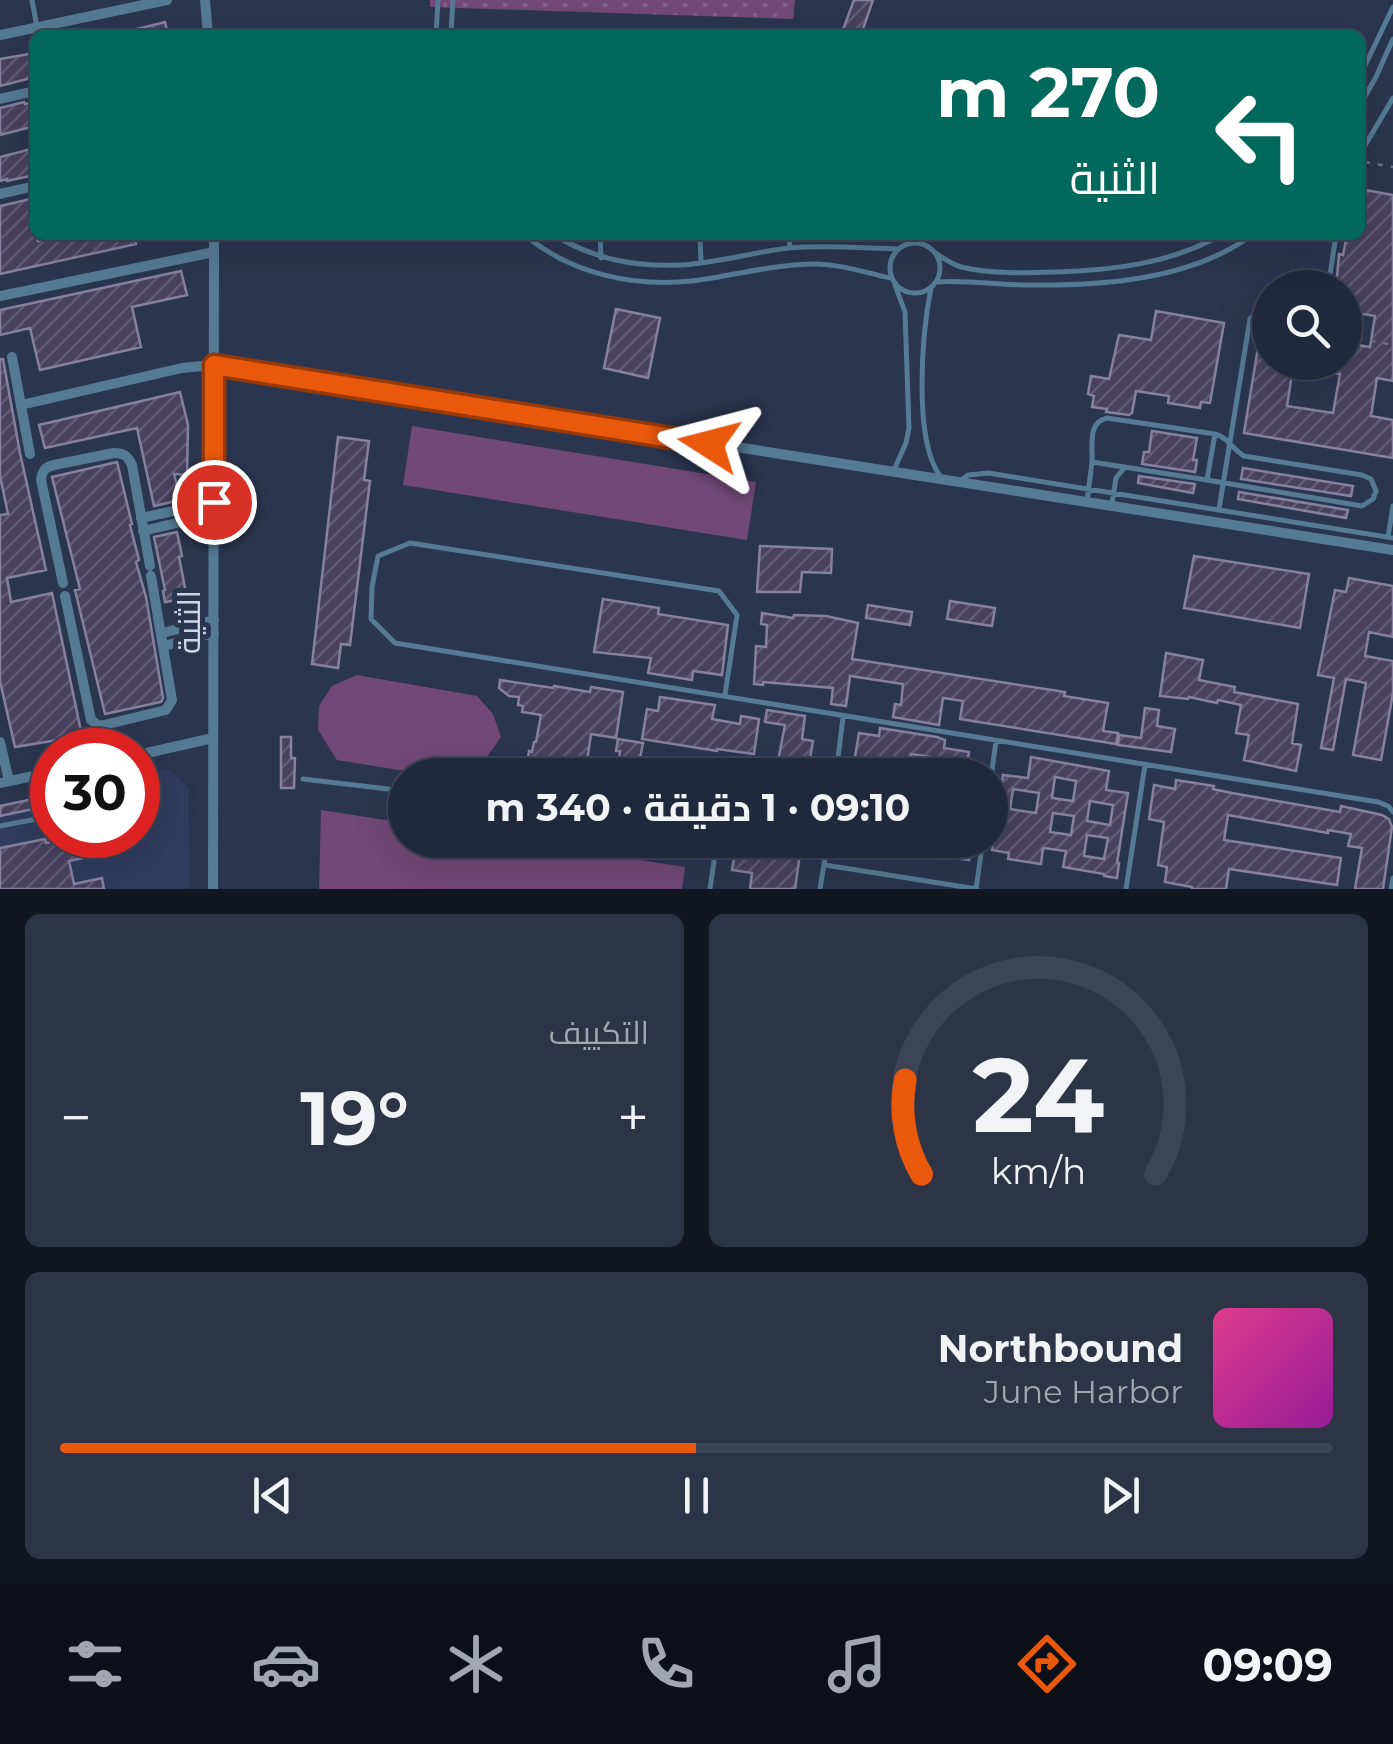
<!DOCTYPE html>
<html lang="ar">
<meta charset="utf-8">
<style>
:root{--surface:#20283b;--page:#2d3446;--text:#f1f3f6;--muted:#a2a6af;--line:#3d4455;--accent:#ea580c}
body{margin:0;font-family:Montserrat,Cairo,sans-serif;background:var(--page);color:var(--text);direction:rtl;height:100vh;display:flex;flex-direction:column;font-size:38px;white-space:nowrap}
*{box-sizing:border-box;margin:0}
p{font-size:32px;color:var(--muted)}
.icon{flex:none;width:55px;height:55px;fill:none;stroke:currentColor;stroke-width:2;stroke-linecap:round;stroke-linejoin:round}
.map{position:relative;height:889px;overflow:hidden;direction:ltr}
.details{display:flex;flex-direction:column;gap:25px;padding:25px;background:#121620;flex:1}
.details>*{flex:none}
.hud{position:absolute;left:30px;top:30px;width:1335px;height:210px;border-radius:15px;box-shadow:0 10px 40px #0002,0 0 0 2px var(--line);direction:rtl;background:#00695c;color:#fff;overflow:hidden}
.tools{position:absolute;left:1252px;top:270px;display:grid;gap:20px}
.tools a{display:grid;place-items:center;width:110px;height:110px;border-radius:50%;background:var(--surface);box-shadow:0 10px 40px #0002,0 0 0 2px var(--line);font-size:50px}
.speed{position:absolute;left:30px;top:728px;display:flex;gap:20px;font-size:50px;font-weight:700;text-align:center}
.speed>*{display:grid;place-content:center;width:130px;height:130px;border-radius:50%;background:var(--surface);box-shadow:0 10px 40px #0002,0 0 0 2px var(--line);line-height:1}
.speed .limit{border:15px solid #d22;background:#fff;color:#111}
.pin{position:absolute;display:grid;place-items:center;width:85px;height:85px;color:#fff;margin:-42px;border:5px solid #fff;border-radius:50%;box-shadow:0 2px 10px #0007}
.me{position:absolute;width:110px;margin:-55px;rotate:279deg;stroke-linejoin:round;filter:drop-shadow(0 0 8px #0008)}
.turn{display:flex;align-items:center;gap:35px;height:210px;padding:0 40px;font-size:45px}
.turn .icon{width:130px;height:130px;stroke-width:2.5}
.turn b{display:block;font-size:70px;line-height:85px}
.big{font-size:75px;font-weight:700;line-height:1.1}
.details .card{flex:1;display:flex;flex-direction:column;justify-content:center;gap:15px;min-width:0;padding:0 35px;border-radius:15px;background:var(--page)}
.details .dial{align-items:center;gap:0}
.dial svg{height:260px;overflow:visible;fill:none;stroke:var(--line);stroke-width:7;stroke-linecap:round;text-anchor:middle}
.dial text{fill:var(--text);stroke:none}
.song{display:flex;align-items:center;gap:30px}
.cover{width:120px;height:120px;border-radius:15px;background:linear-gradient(135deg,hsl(330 70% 55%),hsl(300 70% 35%))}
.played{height:10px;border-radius:5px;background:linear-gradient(90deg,var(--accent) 50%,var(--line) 50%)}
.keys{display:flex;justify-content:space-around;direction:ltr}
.heat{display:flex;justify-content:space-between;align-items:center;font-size:55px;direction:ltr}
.details .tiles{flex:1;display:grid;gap:25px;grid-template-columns:1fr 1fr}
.card:last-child{grid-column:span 2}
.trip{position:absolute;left:388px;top:758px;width:620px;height:100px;border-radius:50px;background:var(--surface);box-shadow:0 10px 40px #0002,0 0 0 2px var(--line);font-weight:700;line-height:100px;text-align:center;direction:rtl}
.tab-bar{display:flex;height:160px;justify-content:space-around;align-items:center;background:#0d1018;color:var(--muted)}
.tab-bar .icon{width:70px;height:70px}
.tab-bar .selected{color:var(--accent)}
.tab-bar b{font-size:45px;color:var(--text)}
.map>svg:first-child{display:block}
</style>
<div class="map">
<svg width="1393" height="889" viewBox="0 0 1393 889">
<defs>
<pattern id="grass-dots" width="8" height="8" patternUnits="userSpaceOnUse" patternTransform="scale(2.5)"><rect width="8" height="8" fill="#724879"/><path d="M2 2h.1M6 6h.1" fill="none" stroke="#85628c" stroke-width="1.8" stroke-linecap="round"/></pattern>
<pattern id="building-hatch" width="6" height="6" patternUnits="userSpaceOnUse" patternTransform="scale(2.5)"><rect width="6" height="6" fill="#48415f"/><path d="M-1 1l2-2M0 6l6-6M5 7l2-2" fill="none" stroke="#615c76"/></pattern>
</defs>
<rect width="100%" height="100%" fill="#2a354f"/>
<path fill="#2f3c5d" d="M169,769l20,19v101h-189v-83l52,-12v41h86v-59z"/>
<path fill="url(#grass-dots)" d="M430,0h365l-2,19 -363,-12z"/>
<path fill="#724879" d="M412,426l344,56 -9,58 -344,-55z
M357,675l120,21 16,18 8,23 -14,20 -19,18h-38l-93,-15 -19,-30 1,-24 13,-20z
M321,810l84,13v17h106l174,27 -3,22h-363z"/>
<path fill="url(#building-hatch)" stroke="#8780a1" stroke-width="2.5" fill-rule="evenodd" d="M854,0h19l-12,35h-20z
M165,22l3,13h-39v-4z
M35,53v24l-35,9v-27z
M24,102l1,2 10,-2v24l-35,9v-27z
M35,148v27l-28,6v-2l-7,2v-24z
M1360,189l33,6v186l-16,-3 -6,38 22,4v38l-149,-25 17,-104 9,2v31h24l-7,44 46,7 7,-39 -34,-6v-6h39v-19l25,4 5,-31 -30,-5v-23h-9l3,-34 4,1 4,-20h13z
M35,198v37l3,6 32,-6h64l2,9 -136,30v-68z
M181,271l6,24 -55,12 9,40 -101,23 -10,-42 -30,7v-25z
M616,309l44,9 -12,60 -44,-10z
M1156,311l68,12 -14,80 -9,-1 -1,6 -32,-5 1,-7 -33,-5 -4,22 -3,2 -23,-3 1,-3 -15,-2 2,-11 -6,-2 3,-18 18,3 10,-44 32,5z
M0,359h3l17,94 26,117 -39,8 4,24 41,-9 30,143 -67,11 -15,-66v-166l8,-1 -8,-38z
M180,392l8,33 -1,50 -13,-1 7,26 -27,6 -17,-78 -92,20 -6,-23z
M1152,431l45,7 -4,22h4l-2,12 -53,-8 2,-12h5z
M338,437l31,4 -5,39 6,1 -20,164 -9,-1 -3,24 -26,-4z
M117,462l15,62 -2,1 9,35 -3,2 10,35 17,101 -2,4 -56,12 -30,-124 5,-1 -28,-112z
M1243,468l110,18 -2,10 -110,-17z
M1139,476l56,8 -2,9 -55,-10z
M1239,492l109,18 -2,8 -108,-19z
M177,532l5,24 -3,1 8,41 -22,4 -2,-11 2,-1 -11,-53z
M760,546l72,3 -1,24 -29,-1 -2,20h-43z
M1194,556l115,18 -9,54 -116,-20z
M1349,578l44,8v51l-24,-5 -4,24 28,5v32l-12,67 -28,-5 13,-72 -20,-4 -13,71 -12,-2 13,-70 -16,-3 17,-85 11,2z
M603,599l56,9 -1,6 70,11 -6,50 -29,-4 -1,9 -44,-7 3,-15 -57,-6z
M950,601l45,7 -3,18 -45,-7z
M868,605l44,7 -2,13 -44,-7z
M762,613l31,5 1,-3 32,1 32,7 -6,36 213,33 -1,4 44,7 -5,28 15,2 -2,11 -156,-25 3,-18 -20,-3 -4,27 -46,-8 2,-13 6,1 2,-21 -53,-8 -4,30 -15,-2 2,-16 -70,-6v3l-9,-1 2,-38 10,1 1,-22 -6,-1z
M1166,653l37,7 -4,20 36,7 -1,5 64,12 -6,39 9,2 -5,26 -52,-11 5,-25 -13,-2 5,-28 -23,-5 -1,3 -28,-6 -1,2 -28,-3z
M500,680l53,8 1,-2 36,6 1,-5 32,5 -7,46 -25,-4 -6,41 -22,-4v4h-38l4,-24 3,1 2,-10h2l5,-27 -19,-3 1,-6 -5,-1 1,-8 -10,-1 -10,-8z
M660,697l55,8 -3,14 28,5 1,-8 18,3 -5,35 -37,-5v2l-75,-12 5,-30 11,2z
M1145,708l14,2 -2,16 18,3 -4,23 -53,-7 1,-10 22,3z
M767,710l38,6 -3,23 11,2 -4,24 -14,-2 -1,6 -17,-3 8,-41 -20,-3z
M880,728l57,9 8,3 -1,8 25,4 -4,23h-37l3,-18 -20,-3 -5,21h-54l7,-42 20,3z
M281,737h10v21h4l-1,30h-13z
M618,739l25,4 -3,16 63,10 -1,6h-86l4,-24h-4z
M1031,757l78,14 -3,19 22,3 -11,70h2l-2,15 -13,-2v-2l-41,-7 3,-16 -23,-3 -2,16 -33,-5 1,-6 -17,-3 11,-75 25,3zM1055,777l21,4 -3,20 -21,-3zM1013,789l26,4 -3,20 -26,-4zM1090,801l23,4 -3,20 -23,-4zM1053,813l21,3 -3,19 -21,-3zM1087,835l21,3 -4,21 -20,-3z
M1176,780l38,6 -1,3 19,4 108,19 1,-6 41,9 7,4 3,8 -9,62h-28l7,-41 -14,-2 3,-12 -23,-4v3l-100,-18 -4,25 117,18 -4,27 -108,-16 -3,20h-34v-2l-27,-5 2,-15 -9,-2 6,-43 -15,-3 5,-34 21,4z
M52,795v10l-52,11v-10z
M79,836l4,22 -14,3 5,23 28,-6 2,11h-104v-41l45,-9 1,4z
M737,840h65l-7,49h-45l2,-16 -20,-3z
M925,840h47l-3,20 -16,-2 1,-8 -29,-4z"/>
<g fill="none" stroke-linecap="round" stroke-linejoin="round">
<path stroke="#697289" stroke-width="2.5" stroke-dasharray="5 8" stroke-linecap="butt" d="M1365,162l28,5
M1261,321l9,1
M1345,336l48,9"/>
<path stroke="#557a94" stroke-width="5" d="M32,0l5,27
M451,32l2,-32
M451,33l41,2
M436,35l2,-35
M1360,76l33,-69
M1360,105l16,-28 17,-38
M1360,154l33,-56
M525,235c46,39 108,52 167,46 41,-5 82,-17 123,-17 27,0 50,9 76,14
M554,235c40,24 79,32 127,30 36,-2 72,-13 108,-17 36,-3 73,0 109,1
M600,235l1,23
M700,235l1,27
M789,235l1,13
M890 268a25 25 0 1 1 50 0a25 25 0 1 1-50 0Z
M934,252c9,6 17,12 27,15 30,7 64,6 94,5 59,-2 114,-8 166,-37
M937,282c31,-2 61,3 92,3 73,1 162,-5 223,-50
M931,288c-9,45 -18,151 9,188
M1328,288l8,-53
M893,472l13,-29 3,-15 -4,-116 -10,-27
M963,479l5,-4 20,-2 405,65
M1207,480l155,26 11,-7 3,-8 -5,-12 -9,-4 -118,-19c-12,-7 -15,-18 -29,-22l-108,-16c-20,5 -14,27 -15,44l115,18 8,-46
M1087,502l5,-40
M1112,503l4,-25 9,-11
M1219,509l31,-190 7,-8h13
M1388,537l5,-31
M725,695l12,-80 -18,-24 -309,-48 -32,13 -6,31 -1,32 24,24 983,159 10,4 5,6
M836,775l7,-58
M303,779l102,12
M990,785l6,-44
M0,826l52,-10
M825,865l152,24
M710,889l7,-48 -3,-1
M820,889l8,-49
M976,889l7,-49
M1126,889l19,-124
M1391,889l2,-11"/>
<path stroke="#557a94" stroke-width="10" d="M205,0l3,35
M0,35l167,-35
M0,99l35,-8
M0,194l35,-8
M0,296l214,-44
M12,357l18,97
M21,405l161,-37 31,-3 1180,185
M141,518l74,-16
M143,531l71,-17
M63,583l-22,-103c1,-9 4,-13 13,-15l60,-12c10,0 14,3 18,12l18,101
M65,596l26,124 8,6 5,-1 62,-15 6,-10 -21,-124
M162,633l52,-13
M164,646l50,-13
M0,742l9,39
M138,755l75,-17
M0,783l52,-11
M213,889l1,-654"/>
</g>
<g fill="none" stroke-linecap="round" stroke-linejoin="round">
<g stroke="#983908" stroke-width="25">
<path id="route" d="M214,502v-137l495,79"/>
</g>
<use href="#route" stroke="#ea580c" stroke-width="18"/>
</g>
<g text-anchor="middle" stroke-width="10" stroke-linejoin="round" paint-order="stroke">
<g font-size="32" fill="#cdd5e6" stroke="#2a354f">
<text transform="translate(189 622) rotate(-90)" y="11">الثنية</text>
</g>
</g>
</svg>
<div class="tools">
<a><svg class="icon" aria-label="search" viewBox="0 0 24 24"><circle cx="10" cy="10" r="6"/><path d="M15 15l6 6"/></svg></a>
</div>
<div class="speed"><div class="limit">30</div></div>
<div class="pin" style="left:214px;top:502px;background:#d93025"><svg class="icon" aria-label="arrive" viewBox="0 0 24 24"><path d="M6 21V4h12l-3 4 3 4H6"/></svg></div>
<svg class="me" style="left:709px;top:444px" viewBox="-20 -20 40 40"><path d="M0-17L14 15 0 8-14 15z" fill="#ea580c" stroke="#fff" stroke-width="4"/></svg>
<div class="trip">09:10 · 1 دقيقة · 340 m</div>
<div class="hud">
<div class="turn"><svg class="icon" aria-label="left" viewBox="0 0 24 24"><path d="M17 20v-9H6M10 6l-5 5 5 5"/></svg><div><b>270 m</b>الثنية</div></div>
</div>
</div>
<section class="details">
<div class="tiles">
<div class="card dial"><svg viewBox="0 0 100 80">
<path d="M14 69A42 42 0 1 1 86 69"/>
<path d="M14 69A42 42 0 0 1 9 40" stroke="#ea580c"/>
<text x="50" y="56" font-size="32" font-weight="700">24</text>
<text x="50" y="72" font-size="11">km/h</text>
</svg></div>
<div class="card"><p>التكييف</p>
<div class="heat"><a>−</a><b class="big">19°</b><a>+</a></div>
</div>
<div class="card">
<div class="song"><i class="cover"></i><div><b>Northbound</b><p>June Harbor</p></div></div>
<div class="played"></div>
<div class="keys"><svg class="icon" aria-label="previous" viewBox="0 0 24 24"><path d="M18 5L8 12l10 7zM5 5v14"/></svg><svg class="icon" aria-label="pause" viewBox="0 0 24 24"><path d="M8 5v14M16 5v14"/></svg><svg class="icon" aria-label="next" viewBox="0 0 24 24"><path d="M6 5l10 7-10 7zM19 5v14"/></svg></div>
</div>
</div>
</section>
<nav class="tab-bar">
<b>09:09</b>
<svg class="icon selected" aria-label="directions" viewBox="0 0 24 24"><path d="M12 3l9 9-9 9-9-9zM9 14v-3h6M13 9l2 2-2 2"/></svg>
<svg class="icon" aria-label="music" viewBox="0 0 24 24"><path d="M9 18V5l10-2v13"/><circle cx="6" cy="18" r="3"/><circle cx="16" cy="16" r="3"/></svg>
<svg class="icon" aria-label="phone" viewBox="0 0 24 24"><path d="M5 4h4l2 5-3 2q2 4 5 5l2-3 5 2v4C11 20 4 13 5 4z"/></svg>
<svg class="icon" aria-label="climate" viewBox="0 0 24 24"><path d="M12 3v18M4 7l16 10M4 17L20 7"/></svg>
<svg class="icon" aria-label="car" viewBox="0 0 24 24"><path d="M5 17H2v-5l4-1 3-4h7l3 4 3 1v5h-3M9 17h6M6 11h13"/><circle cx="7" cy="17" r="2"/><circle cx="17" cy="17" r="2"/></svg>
<svg class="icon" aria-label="filters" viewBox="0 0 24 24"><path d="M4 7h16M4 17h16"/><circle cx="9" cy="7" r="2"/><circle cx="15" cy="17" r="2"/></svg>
</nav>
